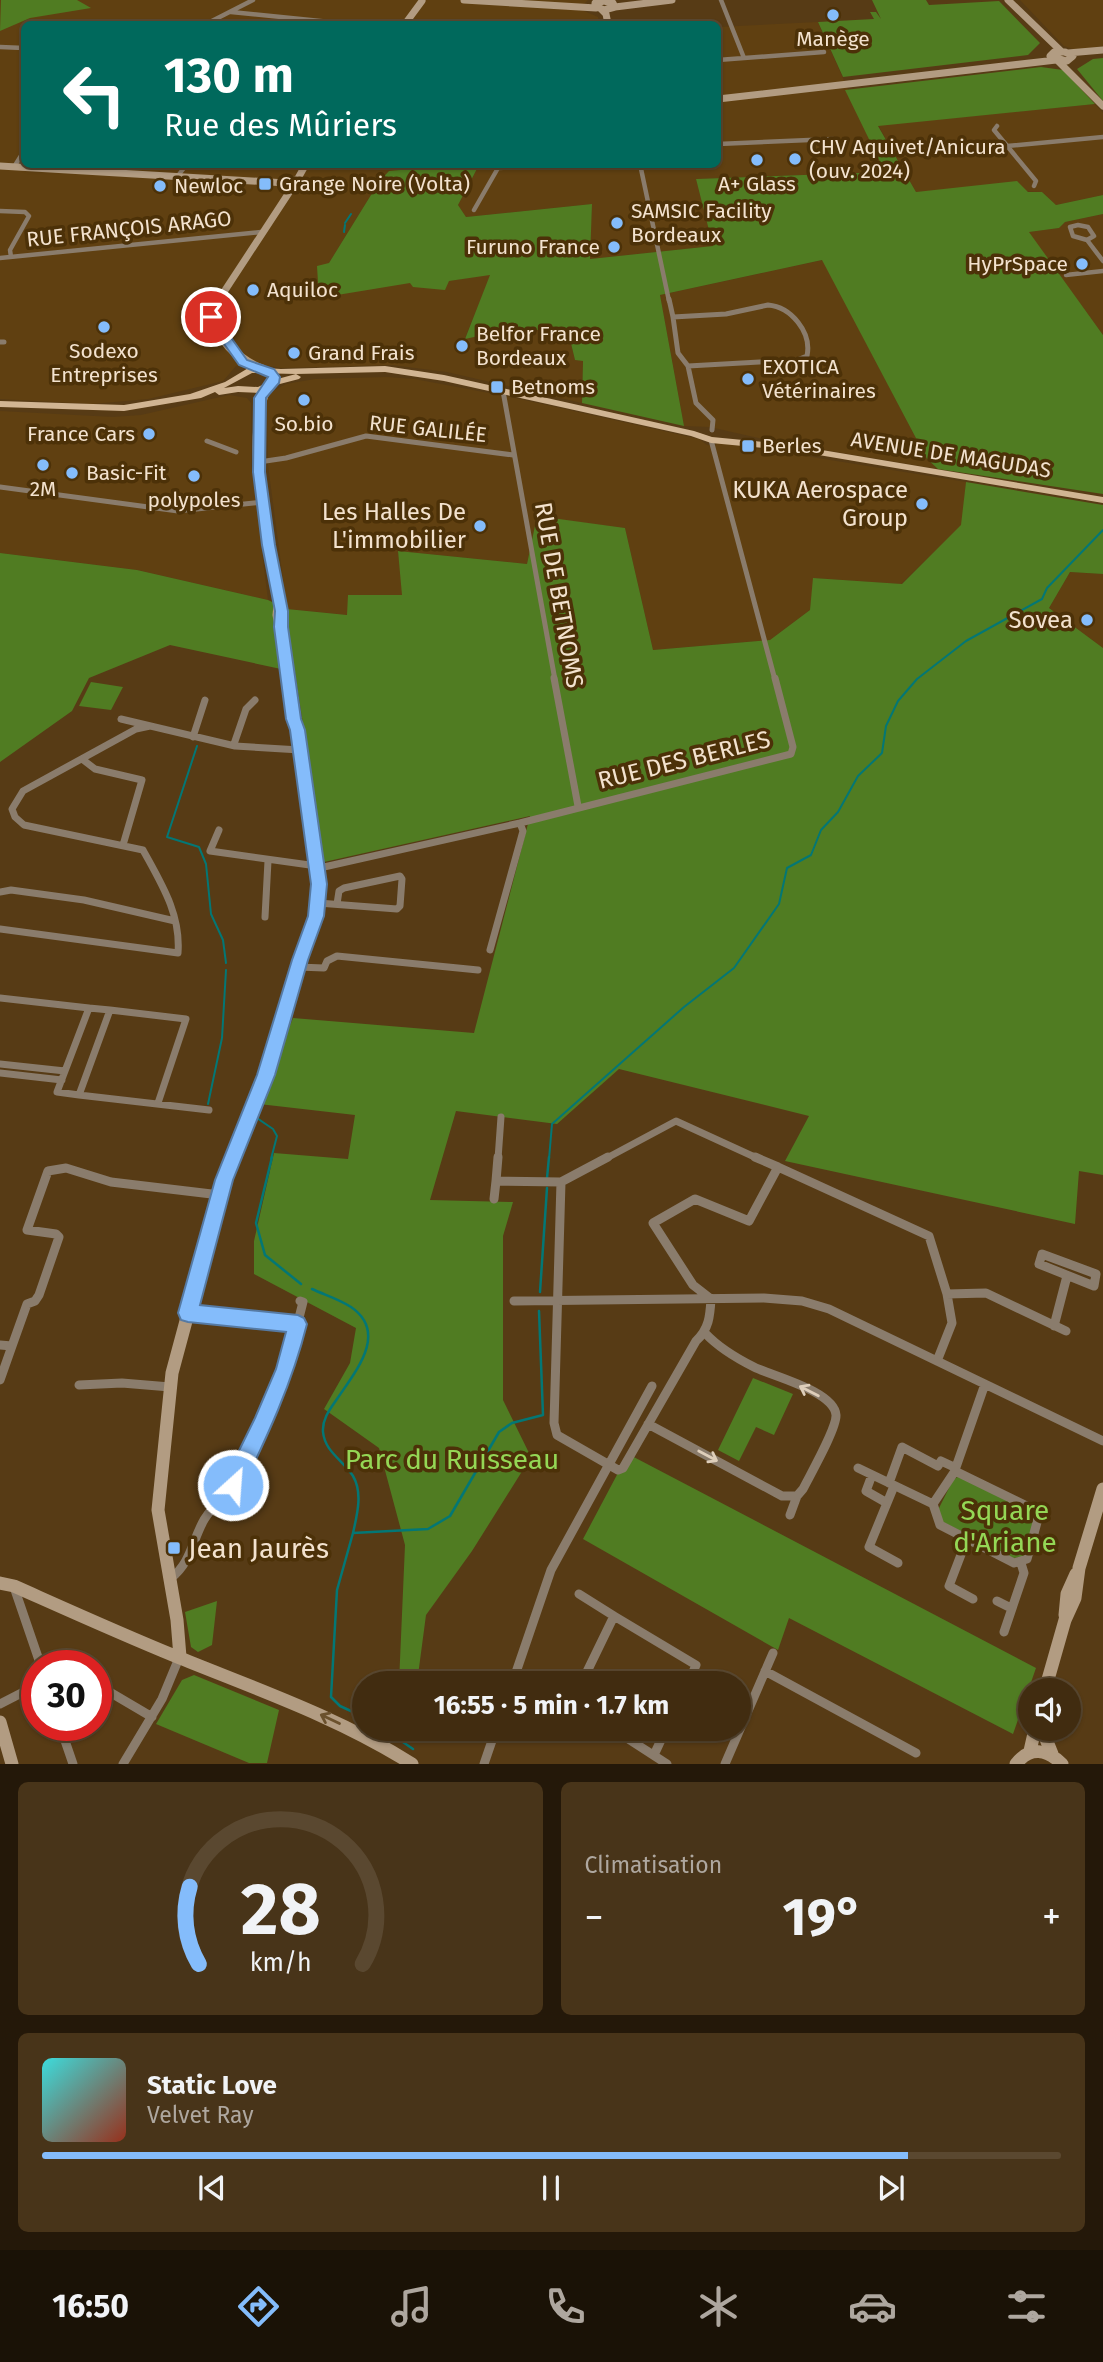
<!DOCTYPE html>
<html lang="fr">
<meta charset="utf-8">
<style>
:root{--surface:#412c10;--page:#483419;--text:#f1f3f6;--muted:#aea79f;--line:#5a4830;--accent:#84bcfb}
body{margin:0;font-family:"Fira Sans",sans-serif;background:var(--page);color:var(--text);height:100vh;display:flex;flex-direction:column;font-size:26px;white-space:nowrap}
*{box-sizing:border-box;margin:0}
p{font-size:23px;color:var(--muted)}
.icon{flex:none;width:38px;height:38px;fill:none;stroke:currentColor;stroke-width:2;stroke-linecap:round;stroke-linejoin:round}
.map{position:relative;height:1764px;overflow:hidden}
.drawer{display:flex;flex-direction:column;gap:18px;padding:18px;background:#241809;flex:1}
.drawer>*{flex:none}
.banner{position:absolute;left:21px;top:21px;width:700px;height:147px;border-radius:10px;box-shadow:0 2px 5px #0004,0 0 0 2px var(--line);background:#00695c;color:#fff;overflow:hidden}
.tools{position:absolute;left:1018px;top:1678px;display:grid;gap:14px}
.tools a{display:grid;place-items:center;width:63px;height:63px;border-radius:50%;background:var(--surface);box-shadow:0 2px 5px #0004,0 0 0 2px var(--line);font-size:35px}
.speed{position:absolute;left:21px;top:1650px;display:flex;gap:14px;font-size:35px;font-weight:700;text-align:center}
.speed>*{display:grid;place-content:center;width:91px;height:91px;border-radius:50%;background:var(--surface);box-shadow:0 2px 5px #0004,0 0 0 2px var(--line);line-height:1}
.speed .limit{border:10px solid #d22;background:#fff;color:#111}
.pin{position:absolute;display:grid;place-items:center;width:60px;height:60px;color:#fff;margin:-30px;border:4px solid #fff;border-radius:50%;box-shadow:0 2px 7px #0007}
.me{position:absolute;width:77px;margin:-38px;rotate:26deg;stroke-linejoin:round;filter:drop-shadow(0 0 5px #0008)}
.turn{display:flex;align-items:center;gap:24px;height:147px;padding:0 28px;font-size:32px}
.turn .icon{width:91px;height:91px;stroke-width:2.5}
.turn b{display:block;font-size:49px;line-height:60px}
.big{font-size:52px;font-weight:700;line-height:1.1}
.drawer .tile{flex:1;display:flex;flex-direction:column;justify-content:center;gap:10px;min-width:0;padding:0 24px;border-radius:10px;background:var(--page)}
.drawer .dial{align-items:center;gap:0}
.dial svg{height:182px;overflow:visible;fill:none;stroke:var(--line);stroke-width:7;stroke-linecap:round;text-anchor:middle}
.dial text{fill:var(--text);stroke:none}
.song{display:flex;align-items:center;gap:21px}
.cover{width:84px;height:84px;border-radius:10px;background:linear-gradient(135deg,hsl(180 70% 55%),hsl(10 70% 35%))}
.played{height:7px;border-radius:4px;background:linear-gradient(90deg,var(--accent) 85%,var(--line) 85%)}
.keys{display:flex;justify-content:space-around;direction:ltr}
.heat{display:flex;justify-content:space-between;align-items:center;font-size:38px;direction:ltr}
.drawer .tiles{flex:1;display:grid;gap:18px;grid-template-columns:1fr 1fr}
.tile:last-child{grid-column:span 2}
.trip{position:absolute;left:352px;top:1671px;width:399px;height:70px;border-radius:35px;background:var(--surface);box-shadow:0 2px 5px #0004,0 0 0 2px var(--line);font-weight:700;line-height:70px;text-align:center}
.menu{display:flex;height:112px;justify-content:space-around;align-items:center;background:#1a1206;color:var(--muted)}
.menu .icon{width:49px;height:49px}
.menu .on{color:var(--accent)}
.menu b{font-size:32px;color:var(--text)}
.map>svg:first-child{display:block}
</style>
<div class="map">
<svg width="1103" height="1764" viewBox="0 0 1103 1764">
<rect width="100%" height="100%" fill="#573b15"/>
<path fill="#604011" d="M0,0h588l-5,5 1,6 14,6 2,7h-576v140l374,1 2,5 -21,12 -50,81 82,20 38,-2 42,-7 -26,64 45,-9 58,2 7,29 8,1 -1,42 -135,-31 -55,-7 -111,3 -29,-5 -16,3 -13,15 -75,18 -56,5 -92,-5z
M1020,0h83v46l-27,4 -12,-4z
M818,22l67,150 -189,7 18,67 -125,13 3,-55 -126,13 -8,-12 21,-40 239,-1v-137z
M1095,104l8,9v82l-47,10 -14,-13 -87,-3 -39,3 -38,-67z
M1103,214v121l-75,-103 31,-4 6,-6z
M823,260l104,199 11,10 -166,-28 -62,-14 -26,-1 -24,-131z
M387,377l27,2 101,19 184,41 8,6 7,1 5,-4 247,40 -4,43 -61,59 -87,-6 -4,32 -40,30 -117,10 -28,-122 -88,-11 -10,47 -129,-13 5,44h-54l-1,20 -61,-6 -19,-144 -1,-67 8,-8 11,-6 29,-5z
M229,395l18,3 4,5v62l17,135 -131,-30 -137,-17v-142l113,6 28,-2z
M1070,572l33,2v74l-54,-40z"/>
<path fill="#507c22" d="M1,0h76l14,8 -61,10 -30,13z
M872,0h54l3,5 70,-4 41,42 -12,12 -185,22 -25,-55 56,-3 -4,-7h6l5,7z
M1103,58v43l-26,-32 16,-10z
M1041,67l22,3 32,34 -217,22 38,66 101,-11 11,11h14l14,13 47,-10v19l-38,8 -6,6 -30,4 74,103v159l-165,-25 -11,-10 -105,-199 -162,35 24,131 -102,-23 1,-42 -8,-1 -7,-29 -58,-2 -45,10 25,-64 -41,6 -4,9 -32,-3 -3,-4 -91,15 -2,-32 12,-3 50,-81 10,-11 11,-1 -2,-5h81l-21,40 8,12 126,-13 -2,55 123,-13 -17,-67 189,-7 -40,-82z
M966,482l137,23v69l-33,-2 -21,36 54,40v527l-24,-4 -4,53 -290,-63 24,-45 -190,-47 -62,55 -101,-13 -26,89 83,2 -10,34v164l28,57 -59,94 -46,64 -9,68h-18l6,-138 -26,-97 -55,-39 26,-46 6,-35 -102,-54v-33l20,-88 74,6 7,-44 -96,-11 34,-86 181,15 56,-217 -206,46 -29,-190 -125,-27 -81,33 -17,33 -72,51v-209l137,17 131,30 19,9 60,6 1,-20h54l-4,-44 129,13 10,-48 88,12 28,122 117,-10 40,-30 3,-32 89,6 59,-59z
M91,682l32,5 -12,23 -32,-4z
M753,1378l40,16 -19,41 -18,-8 -17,34 -21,-11z
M628,1454l408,214 -23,66 -224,-116 -11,32 -195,-111z
M959,1476l70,34 6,6 -11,41 -11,1 -70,-36 -5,-12 15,-30z
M217,1601l-5,44 -14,7 -7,-5 -6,-35z
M194,1675l85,35 -12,53h-18l-93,-39 26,-44z"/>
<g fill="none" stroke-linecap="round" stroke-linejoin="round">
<path stroke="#037775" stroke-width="2" d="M345,223l6,-9
M344,232l1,-7
M197,746l-30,91 32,10 7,17 5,50 12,26 3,23
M208,1104l14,-66 4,-68
M254,1116l19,13 4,7 -6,23
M549,1159l3,-35 132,-117 50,-39 45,-64 8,-36 24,-13 10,-25 17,-18 20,-36 24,-23 4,-27 12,-25 19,-22 49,-38 76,-42 5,-11 56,-58"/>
<path stroke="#037775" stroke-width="2.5" d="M272,1157l-16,66 9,32 36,29
M547,1178l2,-21
M312,1289c13,6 27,10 39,18 38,26 4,65 -14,92 -7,10 -15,20 -14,33 2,20 20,28 30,44 10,17 4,39 0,57
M540,1292l7,-104
M364,1717l-24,-11 -9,-9 6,-107 16,-57 75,-4 22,-13 49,-84 13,-9 31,-8 -4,-104
M384,1729l29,20"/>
<path stroke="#8a7c6c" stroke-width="4.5" d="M721,0l23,58
M231,12l119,12
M206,24l47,-24
M0,47l24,1
M718,60l106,-8
M997,126l-3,4 42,51 -2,5
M718,144l115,-5
M1007,146l96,-9
M640,164l29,137
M14,167l10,-16
M177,177l10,-13
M474,210l24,-42 80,-4
M0,211l25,1 4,4 -19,34 1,7
M1078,225l10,2 6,9 -7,4 -14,-4 -3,-9z
M1087,240l16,21
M0,258l261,-26
M1066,275l37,-4"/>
<path stroke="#8a7c6c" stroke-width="5" d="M669,299l4,18
M768,305c23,2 44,27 39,51l-10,4 -109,6 -10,-13 -5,-36 53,-3z
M0,342h4
M688,366l8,37 17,17 -1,10
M503,391l52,289
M711,440l64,240
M207,441l29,11
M259,462l27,-4 80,-22 147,19
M0,487l178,24 85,-9"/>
<path stroke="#8a7c6c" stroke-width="7" d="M554,678l24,128
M121,719l114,27 65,4
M193,737l12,-37
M234,744l12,-35 9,-9
M82,759l13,10 47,11 -19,65
M219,830l-9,21 114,16 196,-44 271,-69 2,-7 -18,-69
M0,892l11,-2 73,10 91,21
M318,903l79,6 3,-3 2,-27 -2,-3 -56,12 -5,3 -2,13
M265,917l3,-56
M0,929l178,24c3,-39 -17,-70 -35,-103l-119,-25 -9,-8 -3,-8 11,-18 113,-62 14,-3
M490,950l33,-119 -3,-8
M298,967l26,1 3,-7 10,-5 141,14
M0,998l89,10
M89,1008l21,2 -31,85 -22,-3z
M110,1010l76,9 -28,84
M0,1064l65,7
M0,1073l62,7
M79,1095l130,15
M498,1159l3,-42
M605,1159l71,-38 83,38"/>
<path stroke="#8a7c6c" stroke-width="9" d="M498,1157l-2,24 65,1
M608,1157l-47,25 -7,241 3,12 61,35 5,-2 73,-127c13,-12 14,-25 15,-42l-18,-14 -40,-62 42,-24 54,22 29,-54
M755,1157l23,10
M778,1167l151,69 18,58 5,29 -15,38
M494,1199l2,-18
M1042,1254l54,20 -2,12 -55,-22z
M947,1294l39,-1 80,38
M514,1301l250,-3 38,3 27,8 274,132
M188,1313l109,11
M1054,1326l13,-50
M0,1345l12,1 15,-42 8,-3 4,-6 20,-58 -3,-3 -29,-4 21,-59 18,-3 45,14 109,13
M0,1380l12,-34
M79,1385l43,-2 48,4
M648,1424l134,72h15l6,-7c7,-14 34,-61 33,-74 -2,-24 -64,-39 -82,-48 -18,-9 -35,-19 -49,-34
M858,1468l75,36
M955,1470l30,-86
M955,1471l78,38 6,6 -12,44 -13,4 -74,-38 -7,-21z
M872,1475l-6,16 21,12
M889,1483l13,-36 36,19 3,-5 13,6
M233,1485l30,-60 23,-56 17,-67 -3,-1
M221 1496a10 10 0 1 1 20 0a10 10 0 1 1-20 0Z
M894,1486l-25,61 29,16
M790,1515l7,-19
M967,1539l-18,47 24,13
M171,1578c27,-20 21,-58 50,-76
M14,1587l27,79
M579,1594l35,22
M997,1601l14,7
M1004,1632l20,-59 -3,-10
M765,1671l151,82
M96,1684l56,33
M512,1684l39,-114 101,-184
M581,1684l33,-68 82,49 -8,19
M0,1704l37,-19
M60,1726l13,38
M613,1729l54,35
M654,1755l12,-26
M123,1764l39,-65 17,-41
M484,1764l12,-35
M725,1764l48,-111"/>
<path stroke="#b29c82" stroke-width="7" d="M464,0l132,8
M1008,0l53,51
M604,1l9,2 2,4 -11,3 -9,-4v-3z
M615,7l57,-7
M601,9l5,5 2,10
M405,24l17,-23
M1054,52h11l8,4 -6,5 -17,-5z
M1068,53l35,-3
M1058,61l45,45
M718,99l338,-39
M0,166l286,17
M291,180h8l3,4 -7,4 -9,-2z
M297,180l9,-16
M218,301l74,-113"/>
<path stroke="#b29c82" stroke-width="9" d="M219,299l-8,12c4,26 27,49 51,58
M266,389c-22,58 2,143 10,203l5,17
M278,605l-1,10 12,65"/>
<path stroke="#b29c82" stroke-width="10" d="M232,1159l34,-84 52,-172 1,-26 -30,-199"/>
<path stroke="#b29c82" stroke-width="13" d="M0,1583l14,3c54,24 107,48 161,70 81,33 163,61 237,108
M1065,1615l2,-21 9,-20
M180,1657l-3,-37 -19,-110 14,-137 52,-193 9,-23
M1045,1690l20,-70 10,-22 4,-30 24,-79
M0,1722l12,42
M1042,1729l10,25
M1030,1751l5,-22
M1016,1764c14,-18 31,-15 46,0"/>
<path fill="#d1b593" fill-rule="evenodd" d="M385,366l59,9 250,56 18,6 74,7 317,53v6l-308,-52 -84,-8 -20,-7 -247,-55 -59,-9 -89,2 5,3 -2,2 -23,6 -16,8 -22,-1 -19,3 -4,-3 -14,6 -77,13 -124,-4v-6l124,4 66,-11 35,-12 25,-15 31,2zM252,373l44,1 -26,7 -12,6 -20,-1 -14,2z"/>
</g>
<defs><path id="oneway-shaft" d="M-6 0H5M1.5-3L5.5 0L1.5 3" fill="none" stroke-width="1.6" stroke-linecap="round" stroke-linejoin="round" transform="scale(1.75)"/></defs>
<g stroke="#deceba">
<use href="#oneway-shaft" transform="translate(809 1391) rotate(-153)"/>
<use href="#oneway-shaft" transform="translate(708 1456) rotate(28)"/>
</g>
<use stroke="#6b512d" href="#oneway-shaft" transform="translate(330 1719) rotate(-155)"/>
<path fill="#84bcfb" stroke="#567aa3" stroke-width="2" d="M207,315h8l32,45 27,9 6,8 -1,6 -13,15 -1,74 10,73 13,66v16l13,92 4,11 22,154 -3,32 -16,44 -33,115 -42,105 -33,125 98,10 6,3 3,6c-15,60 -40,113 -67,169l-7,3 -8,-3 -3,-8 33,-67 21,-49 10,-37 -98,-10 -7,-2 -3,-7 37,-133 42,-105 35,-115 16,-44 3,-32 -21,-154 -4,-11 -12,-92 1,-16 -13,-66 -9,-73 1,-74 14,-21 -29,-12 -34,-48z"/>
<g fill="#84bcfb" stroke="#4c3108" stroke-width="2.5">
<circle cx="833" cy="15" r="7"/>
<circle cx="795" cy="159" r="7"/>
<circle cx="757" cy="160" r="7"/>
<rect x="258" y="177" width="14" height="14" rx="3.5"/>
<circle cx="160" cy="186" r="7"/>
<circle cx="617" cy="223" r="7"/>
<circle cx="614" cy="247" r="7"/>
<circle cx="1082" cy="264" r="7"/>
<circle cx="253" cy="290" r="7"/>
<circle cx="104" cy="327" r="7"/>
<circle cx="462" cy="346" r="7"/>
<circle cx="294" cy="353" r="7"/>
<circle cx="748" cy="379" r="7"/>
<rect x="490" y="380" width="14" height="14" rx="3.5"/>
<circle cx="304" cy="400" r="7"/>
<circle cx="149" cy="434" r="7"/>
<rect x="741" y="439" width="14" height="14" rx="3.5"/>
<circle cx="43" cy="465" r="7"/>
<circle cx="72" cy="473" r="7"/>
<circle cx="194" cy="476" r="7"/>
<circle cx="922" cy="504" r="7"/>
<circle cx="480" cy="526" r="7"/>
<circle cx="1087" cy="620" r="7"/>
<rect x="167" y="1541" width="14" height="14" rx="3.5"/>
</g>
<g text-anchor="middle" stroke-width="7" stroke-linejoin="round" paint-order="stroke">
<g font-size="21" fill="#f3e2ce" stroke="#4c3108" text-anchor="start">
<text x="833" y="46" text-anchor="middle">Manège</text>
<text x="809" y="154">CHV Aquivet/Anicura<tspan x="809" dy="24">(ouv. 2024)</tspan></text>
<text x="279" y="191">Grange Noire (Volta)</text>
<text x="757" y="191" text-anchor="middle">A+ Glass</text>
<text x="174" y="193">Newloc</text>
<text x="631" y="218">SAMSIC Facility<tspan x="631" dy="24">Bordeaux</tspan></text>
<text x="600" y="254" text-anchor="end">Furuno France</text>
<text x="1068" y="271" text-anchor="end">HyPrSpace</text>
<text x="267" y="297">Aquiloc</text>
<text x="476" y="341">Belfor France<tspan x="476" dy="24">Bordeaux</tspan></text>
<text x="104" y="358" text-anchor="middle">Sodexo<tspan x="104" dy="24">Entreprises</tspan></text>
<text x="308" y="360">Grand Frais</text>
<text x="762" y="374">EXOTICA<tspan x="762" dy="24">Vétérinaires</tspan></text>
<text x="511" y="394">Betnoms</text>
<text x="304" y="431" text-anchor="middle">So.bio</text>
<text x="135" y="441" text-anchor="end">France Cars</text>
<text x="762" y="453">Berles</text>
<text x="86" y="480">Basic-Fit</text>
<text x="43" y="496" text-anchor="middle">2M</text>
<text x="194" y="507" text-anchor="middle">polypoles</text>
</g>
<g font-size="21" fill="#f3e2ce" stroke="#4c3108">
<text transform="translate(129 229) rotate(-6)" y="7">RUE FRANÇOIS ARAGO</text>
<text transform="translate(428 429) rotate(6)" y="7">RUE GALILÉE</text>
<text transform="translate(951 455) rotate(9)" y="7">AVENUE DE MAGUDAS</text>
</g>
<g font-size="24" fill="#f3e2ce" stroke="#4c3108" text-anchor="end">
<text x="908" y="498">KUKA Aerospace<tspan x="908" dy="28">Group</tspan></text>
<text x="466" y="520">Les Halles De<tspan x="466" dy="28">L'immobilier</tspan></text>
<text x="1073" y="628">Sovea</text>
</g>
<g font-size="24" fill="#f3e2ce" stroke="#4c3108">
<text transform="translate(559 595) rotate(80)" y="8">RUE DE BETNOMS</text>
<text transform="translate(684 760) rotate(-14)" y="8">RUE DES BERLES</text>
</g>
<g font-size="28" fill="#94d755" stroke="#4c3108">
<text x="452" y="1469">Parc du Ruisseau</text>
<text x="1005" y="1520">Square<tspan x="1005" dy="32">d'Ariane</tspan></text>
</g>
<g font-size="28" fill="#f3e2ce" stroke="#4c3108" text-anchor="start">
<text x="188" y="1558">Jean Jaurès</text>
</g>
</g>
</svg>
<div class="tools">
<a><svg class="icon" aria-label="sound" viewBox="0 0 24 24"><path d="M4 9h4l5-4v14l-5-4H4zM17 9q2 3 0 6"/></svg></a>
</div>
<div class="speed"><div class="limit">30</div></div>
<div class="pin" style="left:211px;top:317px;background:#d93025"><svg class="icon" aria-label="arrive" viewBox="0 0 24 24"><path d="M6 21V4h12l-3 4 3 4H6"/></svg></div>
<svg class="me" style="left:233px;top:1485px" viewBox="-20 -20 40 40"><circle r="17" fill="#84bcfb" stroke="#fff" stroke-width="3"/><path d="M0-11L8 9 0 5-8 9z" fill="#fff"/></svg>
<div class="trip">16:55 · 5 min · 1.7 km</div>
<div class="banner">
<div class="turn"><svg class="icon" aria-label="left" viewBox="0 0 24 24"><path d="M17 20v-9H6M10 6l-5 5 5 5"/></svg><div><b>130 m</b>Rue des Mûriers</div></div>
</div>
</div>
<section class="drawer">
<div class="tiles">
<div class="tile dial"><svg viewBox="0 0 100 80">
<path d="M14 69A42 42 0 1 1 86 69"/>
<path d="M14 69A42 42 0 0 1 10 35" stroke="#84bcfb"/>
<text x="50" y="56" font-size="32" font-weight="700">28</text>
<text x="50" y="72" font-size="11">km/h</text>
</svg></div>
<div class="tile"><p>Climatisation</p>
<div class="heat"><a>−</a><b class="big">19°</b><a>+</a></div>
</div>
<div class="tile">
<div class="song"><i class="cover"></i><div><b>Static Love</b><p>Velvet Ray</p></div></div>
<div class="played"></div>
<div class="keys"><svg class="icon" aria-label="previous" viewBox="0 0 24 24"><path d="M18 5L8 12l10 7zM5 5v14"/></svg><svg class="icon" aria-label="pause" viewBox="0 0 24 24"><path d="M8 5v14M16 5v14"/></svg><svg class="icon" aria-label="next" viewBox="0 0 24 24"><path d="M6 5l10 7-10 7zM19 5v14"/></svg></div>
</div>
</div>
</section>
<nav class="menu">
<b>16:50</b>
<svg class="icon on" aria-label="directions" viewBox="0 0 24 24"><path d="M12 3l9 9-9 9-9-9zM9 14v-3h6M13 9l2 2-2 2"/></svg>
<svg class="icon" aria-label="music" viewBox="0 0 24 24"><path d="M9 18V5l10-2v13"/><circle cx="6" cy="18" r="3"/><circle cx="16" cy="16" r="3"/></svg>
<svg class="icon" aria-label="phone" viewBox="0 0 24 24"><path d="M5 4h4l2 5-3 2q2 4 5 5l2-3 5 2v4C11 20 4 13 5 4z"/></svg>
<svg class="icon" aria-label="climate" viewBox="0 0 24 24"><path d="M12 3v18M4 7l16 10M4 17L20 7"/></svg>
<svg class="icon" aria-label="car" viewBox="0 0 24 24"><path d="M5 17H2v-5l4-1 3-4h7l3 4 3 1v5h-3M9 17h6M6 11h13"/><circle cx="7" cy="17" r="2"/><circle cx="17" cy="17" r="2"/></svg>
<svg class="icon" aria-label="filters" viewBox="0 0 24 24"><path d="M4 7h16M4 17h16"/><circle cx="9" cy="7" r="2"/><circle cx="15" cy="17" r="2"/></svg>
</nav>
